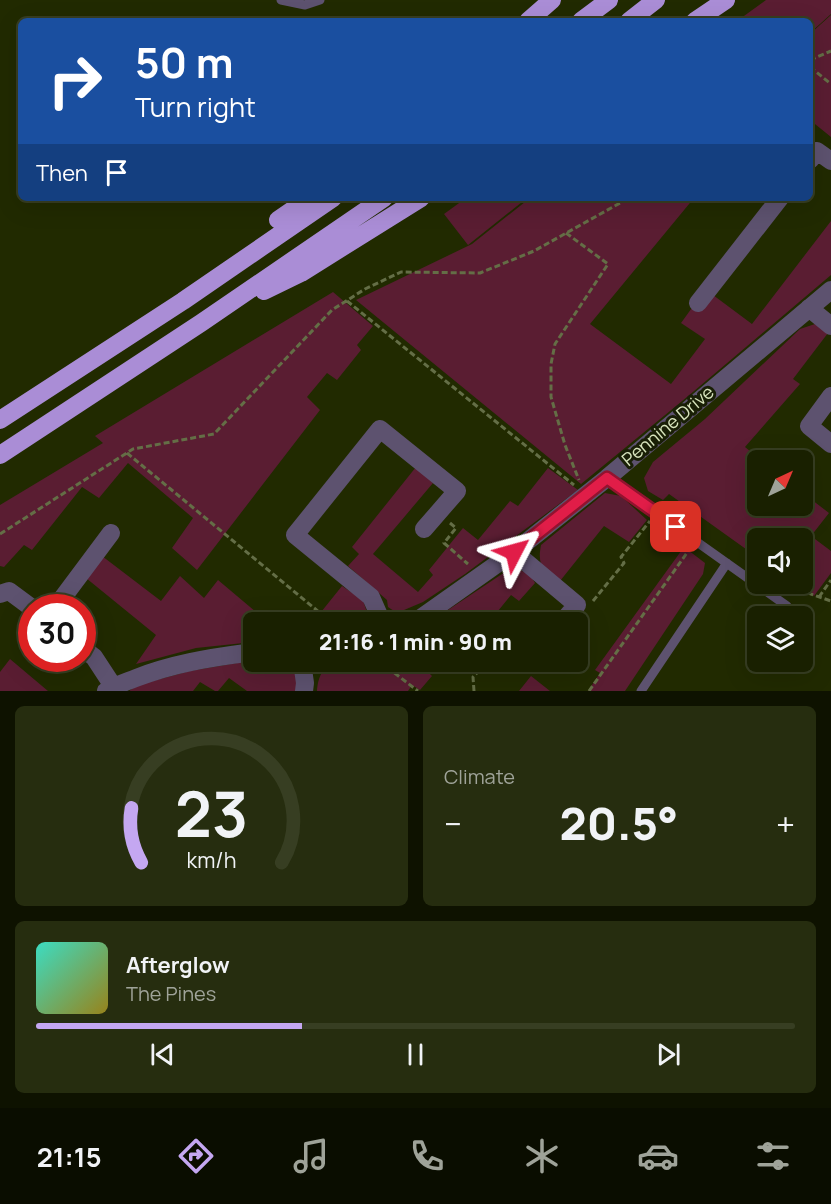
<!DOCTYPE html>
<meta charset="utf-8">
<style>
:root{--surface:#192000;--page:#262d0f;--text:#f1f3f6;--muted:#9fa399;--line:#373e22;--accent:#c4a7f1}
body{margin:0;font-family:Manrope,sans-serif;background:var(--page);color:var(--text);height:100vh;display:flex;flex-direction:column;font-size:22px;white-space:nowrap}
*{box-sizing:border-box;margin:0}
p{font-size:20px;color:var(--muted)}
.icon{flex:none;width:33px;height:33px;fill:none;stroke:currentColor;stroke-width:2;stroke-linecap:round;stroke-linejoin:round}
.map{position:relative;height:691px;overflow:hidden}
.sheet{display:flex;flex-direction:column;gap:15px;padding:15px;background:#0e1200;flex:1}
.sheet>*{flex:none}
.banner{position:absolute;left:18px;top:18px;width:795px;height:183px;border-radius:9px;box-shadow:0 6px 24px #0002,0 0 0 2px var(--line);background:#1a4fa0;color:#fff;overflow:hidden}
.needle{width:39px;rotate:44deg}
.fabs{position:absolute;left:747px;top:450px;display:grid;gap:12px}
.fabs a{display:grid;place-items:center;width:66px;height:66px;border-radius:9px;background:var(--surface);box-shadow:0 6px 24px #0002,0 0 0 2px var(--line);font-size:30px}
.speed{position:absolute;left:18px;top:594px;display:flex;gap:12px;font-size:30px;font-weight:700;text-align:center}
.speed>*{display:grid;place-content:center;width:78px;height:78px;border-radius:50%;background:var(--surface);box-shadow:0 6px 24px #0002,0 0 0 2px var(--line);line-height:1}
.speed .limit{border:9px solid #d22;background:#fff;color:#111}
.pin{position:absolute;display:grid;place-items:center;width:51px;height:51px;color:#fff;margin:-26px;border-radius:12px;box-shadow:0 3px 9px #0006}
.me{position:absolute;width:66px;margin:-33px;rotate:51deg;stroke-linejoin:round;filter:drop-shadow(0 0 4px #0008)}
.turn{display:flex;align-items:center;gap:21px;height:126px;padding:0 18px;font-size:27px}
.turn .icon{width:78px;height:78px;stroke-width:2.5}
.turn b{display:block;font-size:42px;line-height:51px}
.then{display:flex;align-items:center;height:57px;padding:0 18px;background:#0003;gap:12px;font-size:22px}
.big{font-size:45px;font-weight:800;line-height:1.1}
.sheet .widget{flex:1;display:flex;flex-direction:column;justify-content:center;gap:9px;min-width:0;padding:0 21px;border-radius:9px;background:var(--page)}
.sheet .dial{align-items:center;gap:0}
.dial svg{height:156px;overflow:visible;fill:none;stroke:var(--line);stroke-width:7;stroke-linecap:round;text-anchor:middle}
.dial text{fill:var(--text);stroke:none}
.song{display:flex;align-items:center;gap:18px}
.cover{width:72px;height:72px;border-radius:9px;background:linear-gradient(135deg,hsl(170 70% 55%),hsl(50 70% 35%))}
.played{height:6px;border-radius:3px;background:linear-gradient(90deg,var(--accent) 35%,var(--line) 35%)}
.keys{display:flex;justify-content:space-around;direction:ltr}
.heat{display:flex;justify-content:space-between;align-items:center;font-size:33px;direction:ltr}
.sheet .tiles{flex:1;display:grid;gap:15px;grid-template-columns:1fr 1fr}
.widget:last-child{grid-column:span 2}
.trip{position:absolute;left:243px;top:612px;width:345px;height:60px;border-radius:9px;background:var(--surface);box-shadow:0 6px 24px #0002,0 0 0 2px var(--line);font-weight:800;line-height:60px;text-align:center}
.tabs{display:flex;height:96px;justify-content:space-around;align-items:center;background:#0a0d00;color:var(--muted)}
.tabs .icon{width:42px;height:42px}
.tabs .selected{color:var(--accent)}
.tabs b{font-size:27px;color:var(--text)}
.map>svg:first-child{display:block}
</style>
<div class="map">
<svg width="831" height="691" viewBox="0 0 831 691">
<rect width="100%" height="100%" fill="#212a00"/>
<path fill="#5a1d32" d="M766,0h65v14l-21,19v-12h-73z
M831,15v122l-21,-17v-86z
M466,198h61l-59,47 -24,-31z
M530,198h164l-104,126 81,60 34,-45 -24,-16 13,-18 19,-10 39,29 79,-103v54l-144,122 -106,87 -225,-184 116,-56z
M333,292l40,34 -16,19 4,5 -24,30 -10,-7 -20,24 13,13 -123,160 -25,-22 21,-30 -65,-55 -29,35 -17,-11 -50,63 -8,-5 -20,22 -4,-1v-61l103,-62 -8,-7z
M815,324l13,9 -35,46 7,5 -55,63 16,13h-3v46h44l1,-13 26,20 -18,23 20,15v22l-17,23 -18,-12h6v-46h-44l-1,19 -88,-63 -6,6 -15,-9 -4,-13 9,-16 52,-43 95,-90z
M416,467l17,16 -60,71 45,38 15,-17 -4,-5 34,-42 15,12 32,-39 8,5 30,-38 30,22 -113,84 -42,28 -26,11 -9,-6 -1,-7 -39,-34 11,-12 -7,-7z
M605,493l16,3 26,24 -18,22 -25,-16 -44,55c-17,-11 -23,-15 -19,-36z
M684,547l21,16 -2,11 -78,117h-37l12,-18 -5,-3z
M102,556l59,45 19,-25 24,22 14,-18 50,42 11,-11 16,11h-41l-1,20 -57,6 -60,16 20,-29 -70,-57z
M518,570l11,3 6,10 -16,18 -8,-6 -22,27h-12l-10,-7 -7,7h-30l75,-50z
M342,586l21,14 7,22h-57z
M10,659l38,32h-48v-19z
M243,662l52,3 2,26h-50l-18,-13 -11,13h-3l-15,-9 -7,9h-64l9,-6 52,-14z
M336,662h82l14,14 -12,14 -8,-5 -4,6h-91c1,-13 5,-25 19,-29z
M531,676l19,15h-31z"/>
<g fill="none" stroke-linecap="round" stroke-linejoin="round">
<path stroke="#646e46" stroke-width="3" stroke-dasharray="6 3" stroke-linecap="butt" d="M810,60l21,-9
M810,67l21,17
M566,233l42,31 -53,80 -4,20v33l14,48 14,35
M347,301l227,184
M127,453l204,169
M450,523l6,5 -12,15 24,21
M0,534l133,-85 81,-15 118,-124 33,-21 36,-17 79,1 54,-22 95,-53
M782,584l49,17
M819,597l12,-17
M593,601l31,-38 -3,-6 29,-36
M380,662l38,29
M474,691l-1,-14 14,-15
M589,691l100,-141"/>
<path stroke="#5d526f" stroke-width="9" d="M281,0l24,5 15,-5
M607,478l180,128
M641,691l86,-128"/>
<path stroke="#5d526f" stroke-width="18" d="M810,160l7,-9 14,10
M698,303l82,-105
M809,308l22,18
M831,396l-22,30 22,18
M514,552l63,53 -15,17
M0,594l9,-3 23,17
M55,608l56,-75
M502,619l4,3
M382,622l-11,-25 -76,-62 85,-106 77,62 -33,38
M415,622l99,-70 93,-74 224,-188
M82,648l12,9 19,29
M302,662l3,21 -1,8
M106,691c10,-6 20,-9 30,-13 36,-14 72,-20 110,-25l8,1"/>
<path stroke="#aa8dd6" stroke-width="18" d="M528,21l24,-21
M581,21l28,-21
M629,21l27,-21
M695,21l31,-21
M278,220l32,-22
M264,291l37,-18 120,-75
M0,420l183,-119 150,-103
M0,455l201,-132 183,-125"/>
</g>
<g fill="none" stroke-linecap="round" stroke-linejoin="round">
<g stroke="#92132f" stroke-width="15">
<path id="route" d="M514,552l93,-74 69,49"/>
</g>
<use href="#route" stroke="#e11d48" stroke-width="10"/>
</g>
<g text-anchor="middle" stroke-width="6" stroke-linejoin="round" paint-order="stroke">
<g font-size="18" fill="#d8e4bd" stroke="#191f06">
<text transform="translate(668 426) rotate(-40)" y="6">Pennine Drive</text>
</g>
</g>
</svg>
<div class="fabs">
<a><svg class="needle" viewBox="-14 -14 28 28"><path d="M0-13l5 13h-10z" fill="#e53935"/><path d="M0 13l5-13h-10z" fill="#9fa399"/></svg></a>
<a><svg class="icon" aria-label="sound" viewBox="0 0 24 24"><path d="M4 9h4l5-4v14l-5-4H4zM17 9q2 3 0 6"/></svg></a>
<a><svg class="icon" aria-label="layers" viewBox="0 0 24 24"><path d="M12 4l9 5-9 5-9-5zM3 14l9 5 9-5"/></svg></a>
</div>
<div class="speed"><div class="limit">30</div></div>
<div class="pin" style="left:676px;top:527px;background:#d93025"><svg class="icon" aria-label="arrive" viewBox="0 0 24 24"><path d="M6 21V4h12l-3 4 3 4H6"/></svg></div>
<svg class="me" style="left:514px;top:552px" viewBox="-20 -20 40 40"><path d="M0-17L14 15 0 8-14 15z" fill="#e11d48" stroke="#fff" stroke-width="4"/></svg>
<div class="trip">21:16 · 1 min · 90 m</div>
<div class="banner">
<div class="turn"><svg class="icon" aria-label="right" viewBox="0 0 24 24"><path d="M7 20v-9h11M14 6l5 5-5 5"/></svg><div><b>50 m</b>Turn right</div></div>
<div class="then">Then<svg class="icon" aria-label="arrive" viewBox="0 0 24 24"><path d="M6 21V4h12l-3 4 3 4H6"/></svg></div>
</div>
</div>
<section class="sheet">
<div class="tiles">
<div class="widget dial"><svg viewBox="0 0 100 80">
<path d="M14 69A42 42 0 1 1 86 69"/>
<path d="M14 69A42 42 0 0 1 9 41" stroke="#c4a7f1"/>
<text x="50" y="56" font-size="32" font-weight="700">23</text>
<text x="50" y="72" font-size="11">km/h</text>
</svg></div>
<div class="widget"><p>Climate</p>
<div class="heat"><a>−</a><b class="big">20.5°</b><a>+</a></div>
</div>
<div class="widget">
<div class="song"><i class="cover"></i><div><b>Afterglow</b><p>The Pines</p></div></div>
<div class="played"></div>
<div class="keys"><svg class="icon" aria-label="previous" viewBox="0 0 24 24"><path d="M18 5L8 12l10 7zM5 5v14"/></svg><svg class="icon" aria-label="pause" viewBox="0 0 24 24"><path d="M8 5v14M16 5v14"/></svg><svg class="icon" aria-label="next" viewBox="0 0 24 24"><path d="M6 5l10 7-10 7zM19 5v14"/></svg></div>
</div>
</div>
</section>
<nav class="tabs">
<b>21:15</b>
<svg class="icon selected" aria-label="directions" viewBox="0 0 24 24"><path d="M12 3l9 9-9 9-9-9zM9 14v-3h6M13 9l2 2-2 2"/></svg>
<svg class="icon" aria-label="music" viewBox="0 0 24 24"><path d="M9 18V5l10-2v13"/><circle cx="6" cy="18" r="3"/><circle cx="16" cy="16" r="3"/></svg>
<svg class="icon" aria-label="phone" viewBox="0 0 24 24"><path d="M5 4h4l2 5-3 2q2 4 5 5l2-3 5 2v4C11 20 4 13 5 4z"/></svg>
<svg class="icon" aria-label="climate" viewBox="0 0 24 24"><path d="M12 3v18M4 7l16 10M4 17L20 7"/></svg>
<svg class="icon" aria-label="car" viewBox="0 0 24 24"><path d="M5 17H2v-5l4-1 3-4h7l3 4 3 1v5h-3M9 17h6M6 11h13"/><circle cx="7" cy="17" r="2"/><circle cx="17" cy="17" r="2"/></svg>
<svg class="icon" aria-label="filters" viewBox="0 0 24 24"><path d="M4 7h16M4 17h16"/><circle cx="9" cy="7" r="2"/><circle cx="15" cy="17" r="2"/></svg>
</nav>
